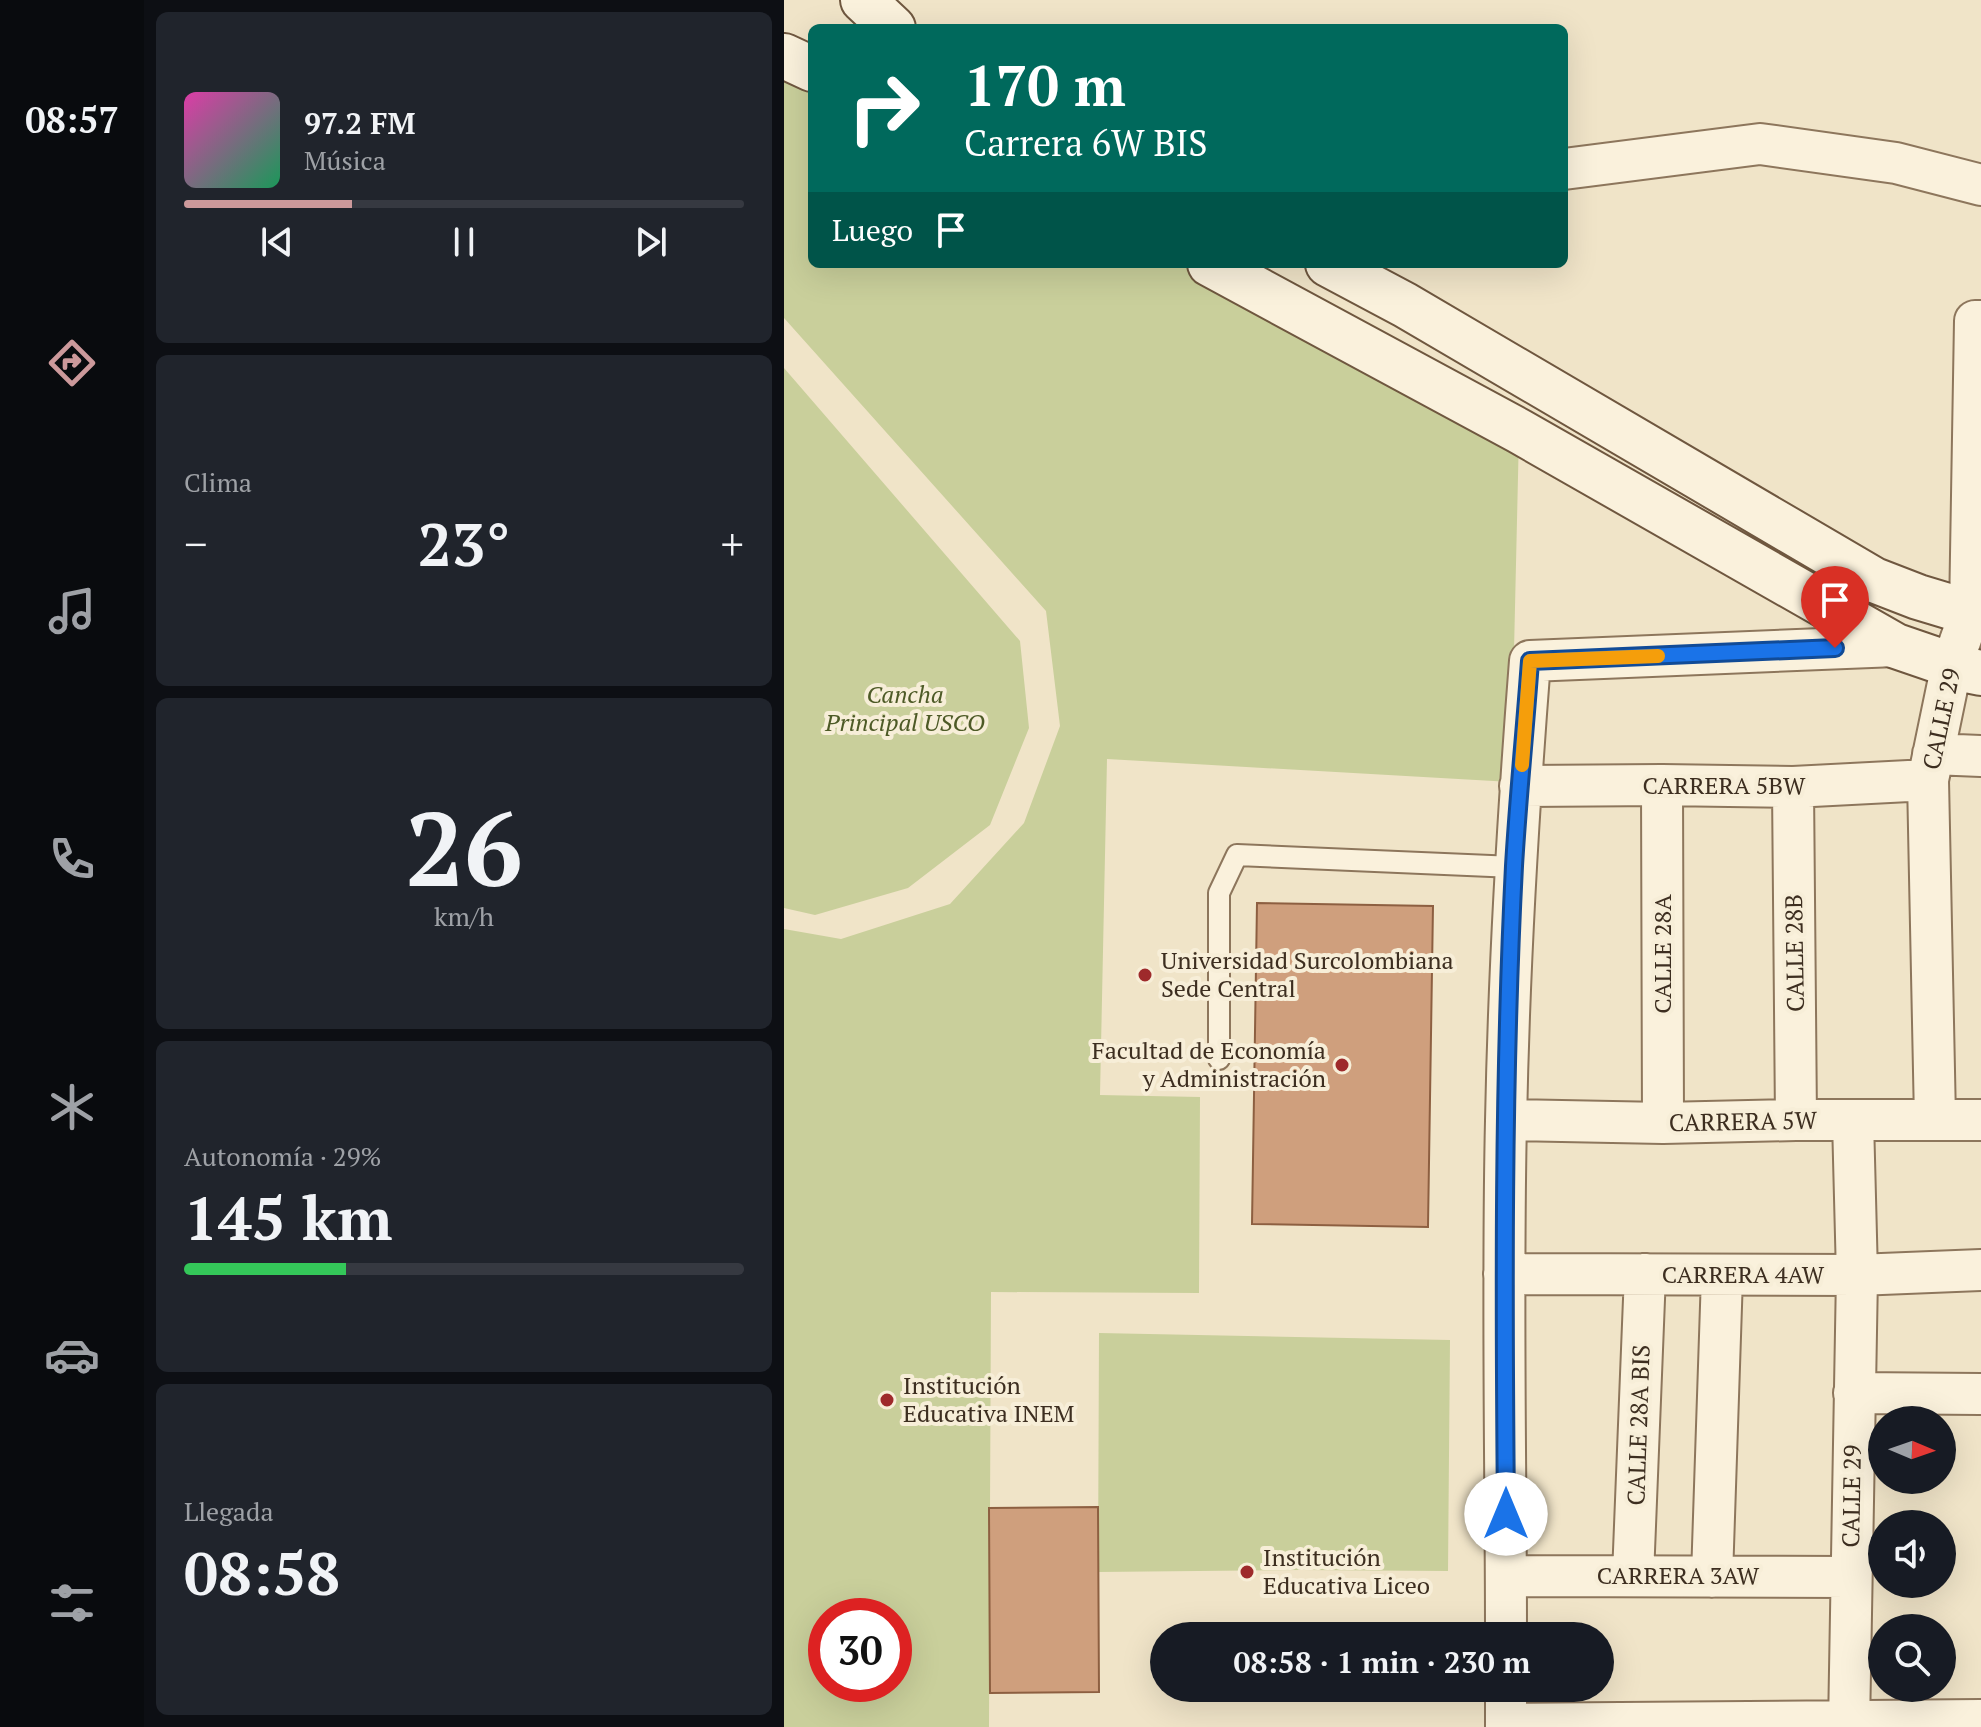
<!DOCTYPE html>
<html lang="es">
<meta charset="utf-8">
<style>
:root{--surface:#171b24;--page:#20242c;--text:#f1f3f6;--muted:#9ea1a6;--line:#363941;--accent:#cc999b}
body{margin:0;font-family:"PT Serif",serif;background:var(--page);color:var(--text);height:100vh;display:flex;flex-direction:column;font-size:30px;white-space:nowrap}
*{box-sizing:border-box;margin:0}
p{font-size:26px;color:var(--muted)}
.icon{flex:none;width:44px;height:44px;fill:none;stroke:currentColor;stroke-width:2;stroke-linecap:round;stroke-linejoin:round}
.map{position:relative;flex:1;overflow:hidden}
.side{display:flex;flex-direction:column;gap:12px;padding:12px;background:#0d0f14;width:640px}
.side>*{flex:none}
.banner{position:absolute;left:24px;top:24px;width:760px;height:244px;border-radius:12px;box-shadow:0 8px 32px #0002;background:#00695c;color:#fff;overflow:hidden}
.needle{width:52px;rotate:92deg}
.fabs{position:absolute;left:1084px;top:1406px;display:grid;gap:16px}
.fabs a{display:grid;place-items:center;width:88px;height:88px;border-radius:50%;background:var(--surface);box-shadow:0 8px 32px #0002;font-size:40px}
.speed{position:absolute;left:24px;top:1598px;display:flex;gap:16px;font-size:40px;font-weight:700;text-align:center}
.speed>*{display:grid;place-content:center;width:104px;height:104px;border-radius:50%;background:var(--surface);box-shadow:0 8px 32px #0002;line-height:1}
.speed .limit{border:12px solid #d22;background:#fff;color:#111}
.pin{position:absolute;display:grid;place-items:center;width:68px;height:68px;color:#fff;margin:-82px -34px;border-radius:50% 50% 50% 0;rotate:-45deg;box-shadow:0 0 8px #0007}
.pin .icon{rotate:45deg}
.me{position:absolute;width:88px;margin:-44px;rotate:0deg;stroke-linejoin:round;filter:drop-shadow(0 0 6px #0008)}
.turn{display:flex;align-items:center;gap:28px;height:168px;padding:0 24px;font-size:36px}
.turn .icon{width:104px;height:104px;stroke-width:2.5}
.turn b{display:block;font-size:56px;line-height:68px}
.then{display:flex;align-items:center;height:76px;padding:0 24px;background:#0003;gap:16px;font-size:30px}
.big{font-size:60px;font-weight:700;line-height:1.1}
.side .widget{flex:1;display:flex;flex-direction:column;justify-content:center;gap:12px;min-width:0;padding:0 28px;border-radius:12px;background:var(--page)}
.side .dial{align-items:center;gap:0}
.dial b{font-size:104px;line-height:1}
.song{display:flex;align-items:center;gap:24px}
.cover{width:96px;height:96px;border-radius:12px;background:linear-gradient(135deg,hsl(320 70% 55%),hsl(150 70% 35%))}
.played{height:8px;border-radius:4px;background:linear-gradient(90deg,var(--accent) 30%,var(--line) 30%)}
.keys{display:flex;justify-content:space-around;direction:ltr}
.heat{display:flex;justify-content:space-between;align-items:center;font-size:44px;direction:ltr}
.charge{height:12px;border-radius:6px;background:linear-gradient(90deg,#34c759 29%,var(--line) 0)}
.trip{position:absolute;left:366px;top:1622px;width:464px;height:80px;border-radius:40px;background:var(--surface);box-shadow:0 8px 32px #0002;font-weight:700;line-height:80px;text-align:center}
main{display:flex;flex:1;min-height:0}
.menu{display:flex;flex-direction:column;width:144px;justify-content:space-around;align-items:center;background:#090b0e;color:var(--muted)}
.menu .icon{width:56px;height:56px}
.menu .current{color:var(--accent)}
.menu b{font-size:36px;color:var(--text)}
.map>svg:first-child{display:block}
</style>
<main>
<nav class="menu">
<b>08:57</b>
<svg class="icon current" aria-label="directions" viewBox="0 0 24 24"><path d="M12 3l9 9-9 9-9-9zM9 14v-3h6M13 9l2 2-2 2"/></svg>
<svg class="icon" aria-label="music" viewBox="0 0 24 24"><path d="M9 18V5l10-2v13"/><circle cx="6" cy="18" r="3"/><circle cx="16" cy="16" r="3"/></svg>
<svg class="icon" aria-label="phone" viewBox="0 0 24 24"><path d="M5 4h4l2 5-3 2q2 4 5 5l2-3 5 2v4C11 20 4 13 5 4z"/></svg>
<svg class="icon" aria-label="climate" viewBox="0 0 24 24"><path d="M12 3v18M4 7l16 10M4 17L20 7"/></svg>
<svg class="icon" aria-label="car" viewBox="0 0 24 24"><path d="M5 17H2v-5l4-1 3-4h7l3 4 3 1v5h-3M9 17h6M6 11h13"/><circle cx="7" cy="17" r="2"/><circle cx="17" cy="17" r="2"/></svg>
<svg class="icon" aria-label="filters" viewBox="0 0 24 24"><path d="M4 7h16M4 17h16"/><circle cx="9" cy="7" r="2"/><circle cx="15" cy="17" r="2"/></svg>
</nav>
<section class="side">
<div class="widget">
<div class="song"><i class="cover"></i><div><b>97.2 FM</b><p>Música</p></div></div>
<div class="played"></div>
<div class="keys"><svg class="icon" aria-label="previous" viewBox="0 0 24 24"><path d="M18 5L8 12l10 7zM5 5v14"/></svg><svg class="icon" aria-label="pause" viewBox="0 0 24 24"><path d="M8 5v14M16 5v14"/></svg><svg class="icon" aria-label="next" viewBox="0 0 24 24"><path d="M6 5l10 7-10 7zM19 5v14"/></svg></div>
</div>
<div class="widget"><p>Clima</p>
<div class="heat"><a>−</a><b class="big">23°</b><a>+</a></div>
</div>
<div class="widget dial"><b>26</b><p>km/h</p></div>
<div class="widget"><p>Autonomía · 29%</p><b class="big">145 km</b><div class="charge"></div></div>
<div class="widget"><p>Llegada</p><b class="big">08:58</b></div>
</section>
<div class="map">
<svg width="1197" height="1727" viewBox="0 0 1197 1727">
<rect width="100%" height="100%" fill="#f0e4c8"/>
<path fill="#c9cf9b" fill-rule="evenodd" d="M0,57l28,14v193h395l312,169 -8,349 -404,-23 -7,336 100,2 -1,196 -208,-1 -2,435h-205v-798l57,10 109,-35 74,-81 36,-97 -14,-115 -262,-293zM42,1616h68v68h-68z
M0,368l236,273 9,87 -39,97 -82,63 -93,27 -31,-7z
M315,1333l351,7 -2,231 -147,-1 -203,2z"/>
<path fill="#cf9f7d" stroke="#8d5f41" stroke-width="2" d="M473,903l176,3 -5,321 -176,-3z
M314,1507l1,185 -109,1 -1,-185z"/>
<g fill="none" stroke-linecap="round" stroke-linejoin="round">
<g stroke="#8d765c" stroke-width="24">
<path id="lane" d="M435,1059v-166l18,-38 277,12"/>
</g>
<g stroke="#8d765c" stroke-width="44">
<path id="street" d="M780,169l196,-25 136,19 85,22
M1149,754l48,2
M878,785l1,338
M736,786l142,-1 131,2 135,-7
M1009,787l3,333
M1151,1119l-7,-339 24,-116 18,-51 5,-292h6
M722,1120l157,3 133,-3h185
M720,1274l353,1 124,-5
M1070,1393l127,1
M722,1576l344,1
M849,1576l12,-302
M928,1577l10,-301
M722,1636c0,-172 -4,-343 0,-515 3,-154 12,-307 24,-460l366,-15
M722,1724l475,-4
M722,1727v-39
M1065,1727l8,-452 -4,-155"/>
</g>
<g stroke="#6f573f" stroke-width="48">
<path id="secondary" d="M79,0l30,28
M0,56l28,13
M426,264l309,167 377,215 70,24 15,3
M544,264l77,41 469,275 44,17 63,19"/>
</g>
<use href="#lane" stroke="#faf1dc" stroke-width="20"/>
<use href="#street" stroke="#faf1dc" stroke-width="40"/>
<use href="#secondary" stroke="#faf1dc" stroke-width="44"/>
</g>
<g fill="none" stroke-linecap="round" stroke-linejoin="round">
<g stroke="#114b97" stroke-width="20">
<path id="route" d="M722,1514c-2,-216 -3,-432 8,-648 4,-68 11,-136 16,-205l305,-13"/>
</g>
<use href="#route" stroke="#1a73e8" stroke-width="14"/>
<path stroke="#f59e0b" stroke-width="14" d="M738,765l8,-104 128,-5"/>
</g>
<g fill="#9e2a2b" stroke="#f7eed8" stroke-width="3">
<circle cx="361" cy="975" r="8"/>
<circle cx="558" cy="1065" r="8"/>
<circle cx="103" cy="1400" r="8"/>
<circle cx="463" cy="1572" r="8"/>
</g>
<g text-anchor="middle" stroke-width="8" stroke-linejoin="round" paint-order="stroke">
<g font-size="24" font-style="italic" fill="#4d5a26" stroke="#f7eed8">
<text x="121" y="703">Cancha<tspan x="121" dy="28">Principal USCO</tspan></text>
</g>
<g font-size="24" fill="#3d2e20" stroke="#f7eed8">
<text transform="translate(1158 719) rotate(-78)" y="8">CALLE 29</text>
<text x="940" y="794">CARRERA 5BW</text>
<text transform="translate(1011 953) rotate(-91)" y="8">CALLE 28B</text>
<text transform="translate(879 954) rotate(-90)" y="8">CALLE 28A</text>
<text transform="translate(959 1122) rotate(-1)" y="8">CARRERA 5W</text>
<text x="959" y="1283">CARRERA 4AW</text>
<text transform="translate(855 1425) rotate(-88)" y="8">CALLE 28A BIS</text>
<text transform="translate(1068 1496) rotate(-89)" y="8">CALLE 29</text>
<text x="894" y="1584">CARRERA 3AW</text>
</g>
<g font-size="24" fill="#3d2e20" stroke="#f7eed8" text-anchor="start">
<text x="377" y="969">Universidad Surcolombiana<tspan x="377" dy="28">Sede Central</tspan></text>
<text x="542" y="1059" text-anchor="end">Facultad de Economía<tspan x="542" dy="28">y Administración</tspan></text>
<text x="119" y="1394">Institución<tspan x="119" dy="28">Educativa INEM</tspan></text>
<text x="479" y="1566">Institución<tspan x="479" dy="28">Educativa Liceo</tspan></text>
</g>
</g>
</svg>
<div class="fabs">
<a><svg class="needle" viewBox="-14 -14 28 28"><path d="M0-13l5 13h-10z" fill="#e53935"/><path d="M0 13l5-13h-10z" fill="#9ea1a6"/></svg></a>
<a><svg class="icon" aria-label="sound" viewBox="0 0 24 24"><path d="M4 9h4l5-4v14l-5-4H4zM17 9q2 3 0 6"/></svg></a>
<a><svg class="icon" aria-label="search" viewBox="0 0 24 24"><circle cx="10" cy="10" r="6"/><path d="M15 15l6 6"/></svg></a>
</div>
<div class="speed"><div class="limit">30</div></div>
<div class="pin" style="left:1051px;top:648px;background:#d93025"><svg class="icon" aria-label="arrive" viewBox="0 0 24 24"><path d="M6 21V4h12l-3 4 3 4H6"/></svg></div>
<svg class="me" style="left:722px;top:1514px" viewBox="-20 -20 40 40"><circle r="19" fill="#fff"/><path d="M0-13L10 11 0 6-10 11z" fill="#1a73e8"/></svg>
<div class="trip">08:58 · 1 min · 230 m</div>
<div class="banner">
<div class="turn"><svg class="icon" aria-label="right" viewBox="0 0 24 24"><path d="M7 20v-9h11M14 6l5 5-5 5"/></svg><div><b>170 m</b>Carrera 6W BIS</div></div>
<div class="then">Luego<svg class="icon" aria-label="arrive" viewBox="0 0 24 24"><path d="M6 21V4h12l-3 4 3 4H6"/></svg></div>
</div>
</div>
</main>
